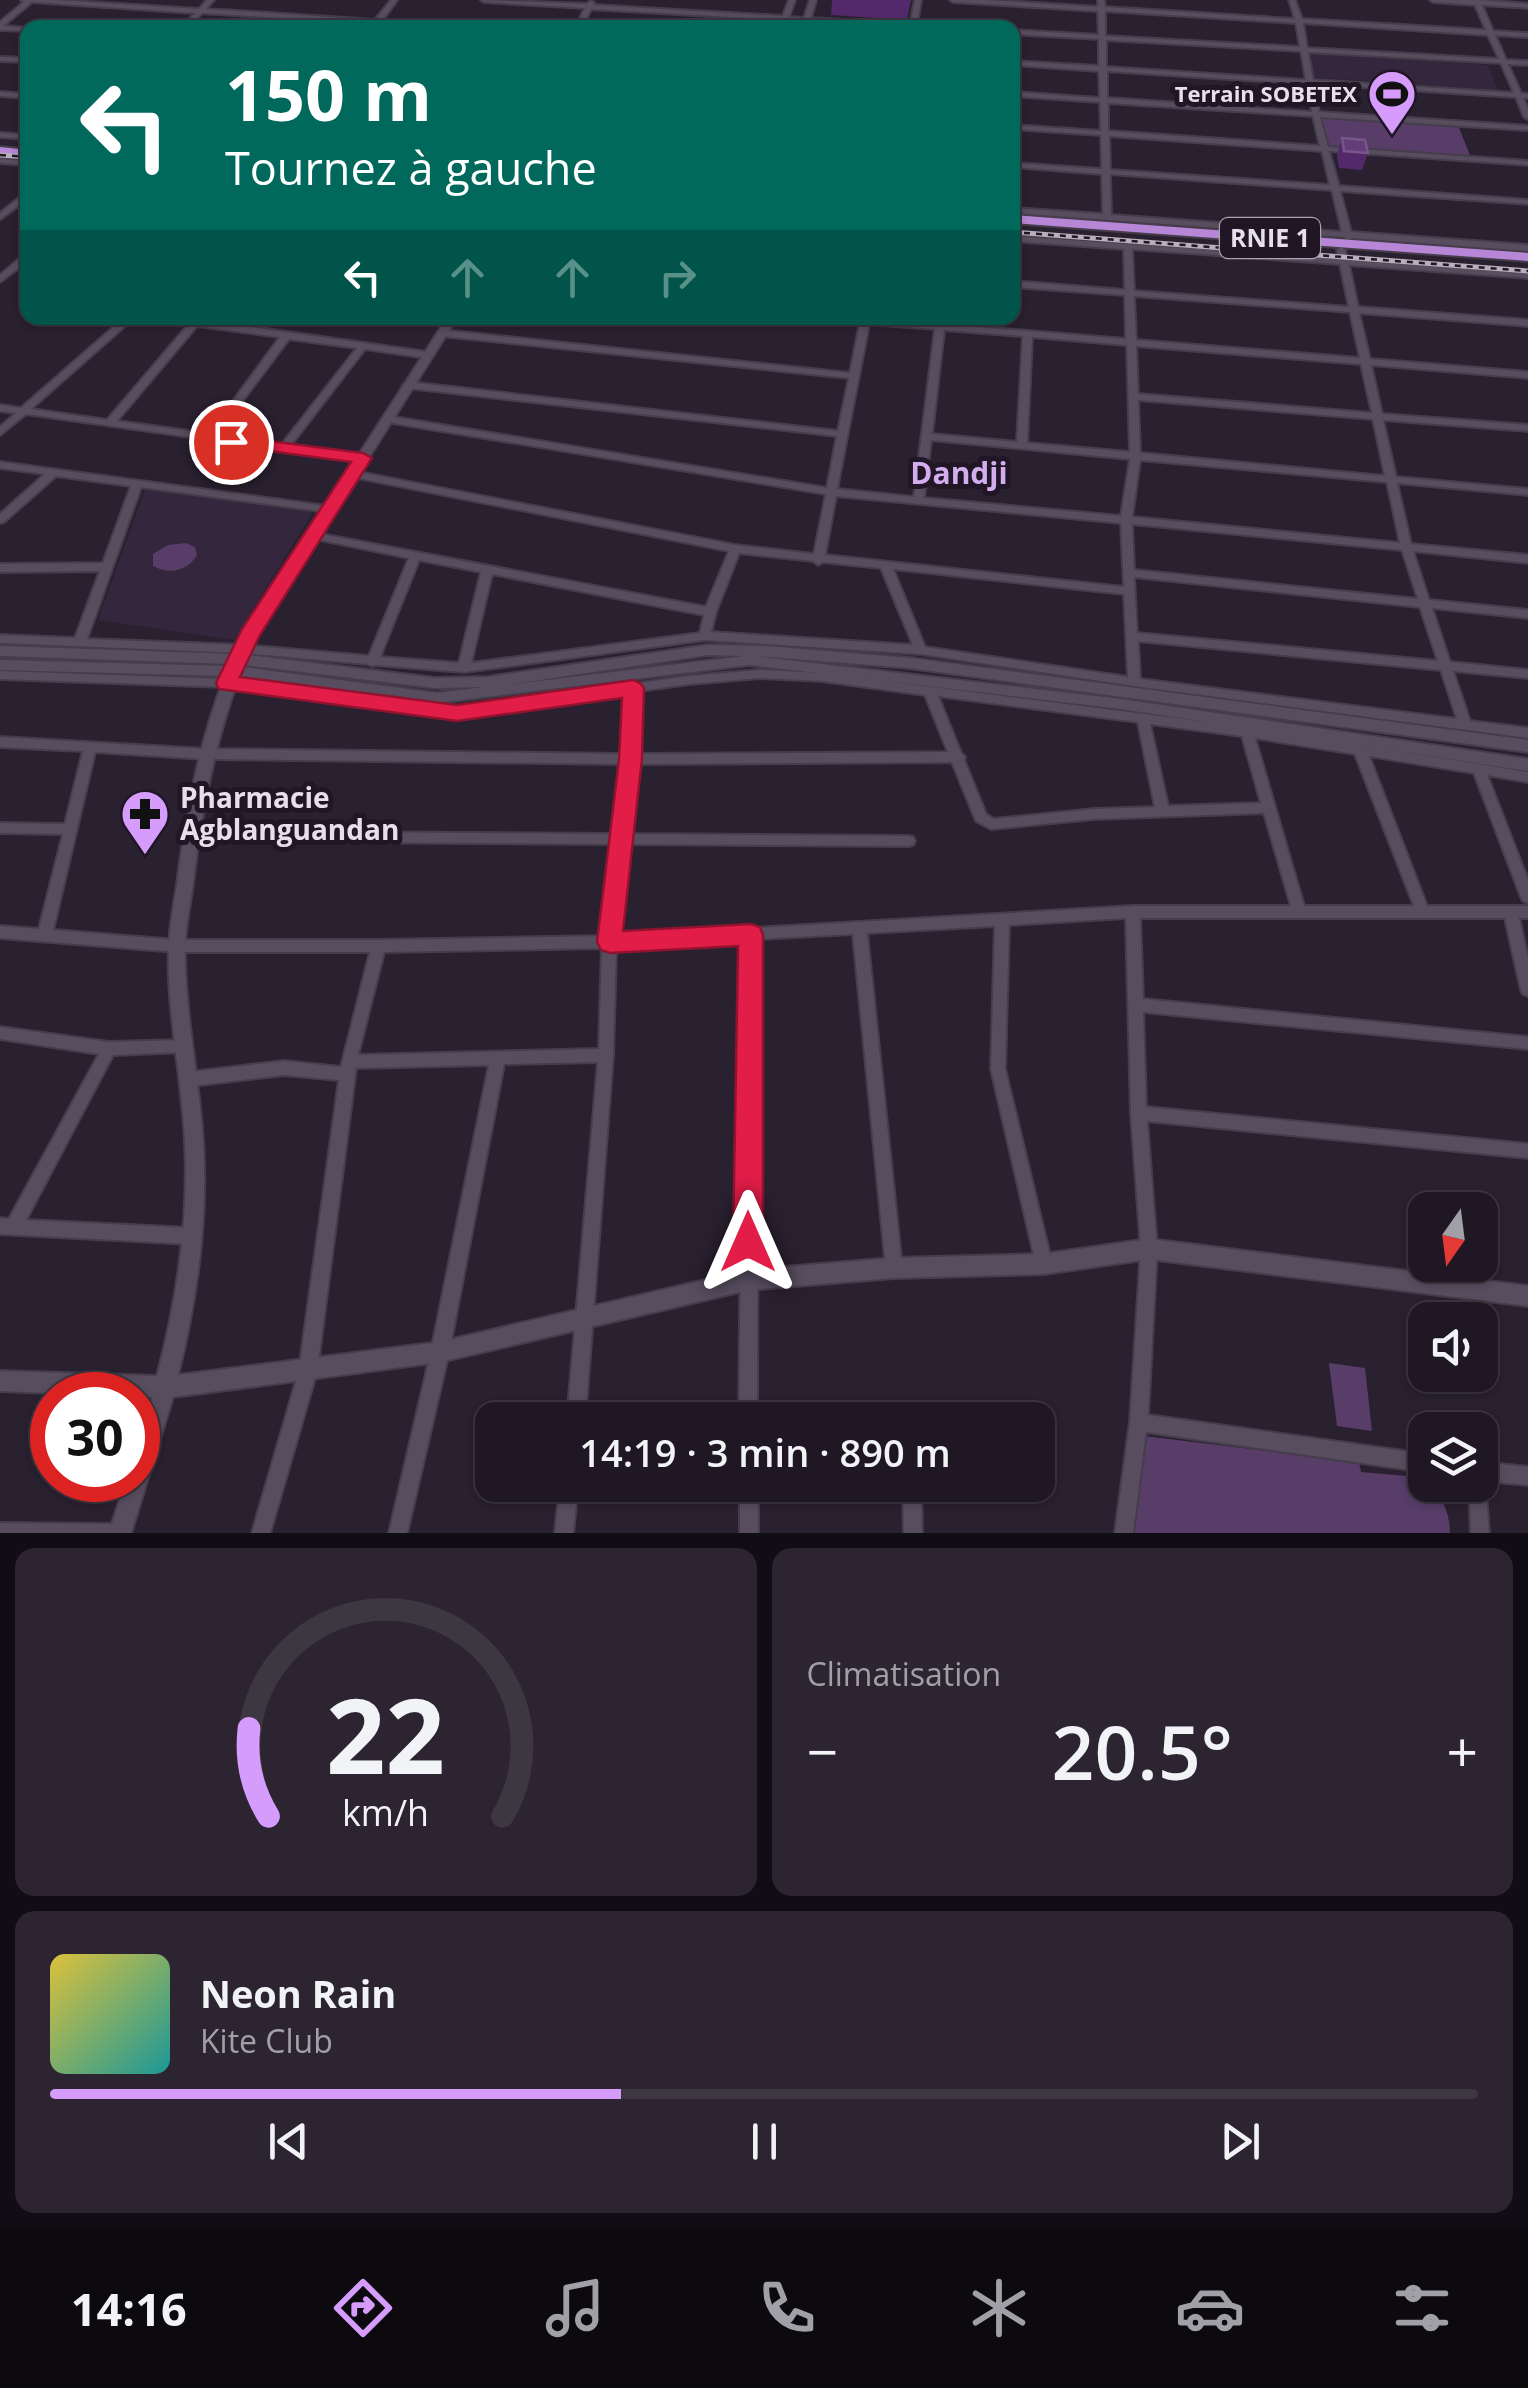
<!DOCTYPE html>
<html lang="fr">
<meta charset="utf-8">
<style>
:root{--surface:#1f1824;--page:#2c2531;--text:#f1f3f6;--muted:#a1a0a6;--line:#3c3741;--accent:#d59cfb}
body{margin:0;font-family:"Open Sans",sans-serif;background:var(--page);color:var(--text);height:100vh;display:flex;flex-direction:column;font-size:38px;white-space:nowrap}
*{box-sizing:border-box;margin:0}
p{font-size:32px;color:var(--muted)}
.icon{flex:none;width:55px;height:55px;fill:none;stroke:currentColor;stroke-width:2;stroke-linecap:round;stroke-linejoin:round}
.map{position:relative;height:1533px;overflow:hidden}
.side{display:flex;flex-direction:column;gap:15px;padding:15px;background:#110d14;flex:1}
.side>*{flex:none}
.guide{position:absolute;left:20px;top:20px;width:1000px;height:305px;border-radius:20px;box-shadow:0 2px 8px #0004,0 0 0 2px var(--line);background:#00695c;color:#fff;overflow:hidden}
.needle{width:65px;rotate:194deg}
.tools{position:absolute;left:1408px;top:1192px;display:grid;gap:20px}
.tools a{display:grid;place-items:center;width:90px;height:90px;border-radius:20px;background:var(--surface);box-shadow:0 2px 8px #0004,0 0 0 2px var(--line);font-size:50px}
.speed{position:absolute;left:30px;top:1372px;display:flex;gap:20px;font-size:50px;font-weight:700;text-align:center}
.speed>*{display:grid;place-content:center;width:130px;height:130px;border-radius:50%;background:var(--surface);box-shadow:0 2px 8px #0004,0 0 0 2px var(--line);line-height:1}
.speed .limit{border:15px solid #d22;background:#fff;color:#111}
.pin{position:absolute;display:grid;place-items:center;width:85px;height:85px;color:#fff;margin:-42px;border:5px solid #fff;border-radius:50%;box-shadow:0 2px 10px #0007}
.me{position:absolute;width:110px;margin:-55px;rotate:0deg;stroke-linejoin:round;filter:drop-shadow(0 0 8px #0008)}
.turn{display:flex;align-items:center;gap:35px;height:210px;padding:0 40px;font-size:45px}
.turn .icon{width:130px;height:130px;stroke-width:2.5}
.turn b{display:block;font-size:70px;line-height:85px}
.lanes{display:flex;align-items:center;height:95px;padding:0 40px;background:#0003;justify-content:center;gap:50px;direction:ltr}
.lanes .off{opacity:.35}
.big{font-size:75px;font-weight:600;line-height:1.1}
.side .tile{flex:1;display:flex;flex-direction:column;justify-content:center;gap:15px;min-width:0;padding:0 35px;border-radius:20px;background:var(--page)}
.side .dial{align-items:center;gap:0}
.dial svg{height:260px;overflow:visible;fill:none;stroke:var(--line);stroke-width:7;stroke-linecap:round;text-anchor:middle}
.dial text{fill:var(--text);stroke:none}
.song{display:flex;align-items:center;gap:30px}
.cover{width:120px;height:120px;border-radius:15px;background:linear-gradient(135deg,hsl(50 70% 55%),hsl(180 70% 35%))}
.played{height:10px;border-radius:5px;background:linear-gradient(90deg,var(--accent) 40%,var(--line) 40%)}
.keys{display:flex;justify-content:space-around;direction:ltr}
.heat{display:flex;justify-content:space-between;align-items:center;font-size:55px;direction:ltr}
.side .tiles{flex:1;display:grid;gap:15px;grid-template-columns:1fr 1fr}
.tile:last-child{grid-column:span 2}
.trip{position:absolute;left:475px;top:1402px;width:580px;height:100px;border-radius:20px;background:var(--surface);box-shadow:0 2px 8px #0004,0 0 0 2px var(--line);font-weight:600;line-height:100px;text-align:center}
.tabs{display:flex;height:160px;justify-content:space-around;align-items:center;background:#0c0a0e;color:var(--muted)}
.tabs .icon{width:70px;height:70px}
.tabs .on{color:var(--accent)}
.tabs b{font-size:45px;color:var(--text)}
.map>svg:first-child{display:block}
</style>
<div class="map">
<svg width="1528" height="1533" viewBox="0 0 1528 1533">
<rect width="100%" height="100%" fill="#292030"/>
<path fill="#34273d" d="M1306,53l182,12 10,25 -187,-13z
M146,487l167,25 -79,128 -136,-20z"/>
<path fill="#573d68" d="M1317,115l141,10 13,33 -147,-11z
M186,543l9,4 2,8c-9,16 -28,20 -44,11v-12l15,-9z
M1329,1363l36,5 7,63 -35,-5z
M1136,1435l223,27 2,10 58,5 6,8h8c10,15 17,30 17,48h-319z"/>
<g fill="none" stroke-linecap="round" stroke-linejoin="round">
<g stroke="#453d4b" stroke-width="4">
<path id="minor" d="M21,0h34l144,9 8,-9h7l-8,9 169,11 16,-20h6l-15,21 87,7 -90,-4 -3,3 -4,1v-4l-170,-11 -14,15h-7l14,-15 -163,-11 -29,24 27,2h-2v3l-28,-1v-8l24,-20z
M481,0l106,4 4,-3 3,2 -1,2 190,11 6,-16h6l-6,17 15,1 6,-18h6l-5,18 99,6 5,-24h6l-4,25 22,3h-44l-86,-6 -4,5 -3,-2 1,-3 -15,-1 -2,7h-7l2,-8 -190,-11 -9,19h-7l10,-20 -101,-6z
M950,0h36l112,7v-7h6l1,7 190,12 -6,-19h6l7,19 184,11 -11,-25 -42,-3 -3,-2h49l49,4v4l-46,-3 11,26 35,2v4l-33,-2 11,25 22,1v4l-20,-1 13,29 7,1v4h-5l5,11v10l-4,-2 -8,-20 -202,-13 5,28 209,14v4l-208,-13 8,30 200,14v4l-199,-14 10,35 189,14v4l-188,-13 11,41 177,13v6l-176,-13 -4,2 -4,-3 -332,-24v-5l91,6 -1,-40 -90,-7v-4l90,6 -1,-34 -89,-6v-4l89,6 -1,-29 -88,-6v-4l88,6 -1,-27 -87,-6v-4l87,5v-27l-87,-5v-4l87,5 -1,-24 -145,-9zM1105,11l191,12 4,24 -195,-11zM1303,23l185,12 11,24 -192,-11zM1106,40l195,11 5,29 -200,-13zM1308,52l193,11 13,30 -201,-13zM1107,71l200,13 5,28 -205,-14zM1108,103l205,13 7,30 -212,-15zM1109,136l213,15 8,34 -220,-15zM1110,174l222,16 10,42 -231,-17z
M0,57l28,1v4l-28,-1z
M0,92l28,2v4l-28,-2z
M0,133l28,2v4l-28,-2z
M0,159l28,2v4l-28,-2z
M25,193h3v6l-28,20v-6z
M1012,236l327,23 -2,-9 4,-3 4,3 2,9 181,13v6l-179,-13 9,42 170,13v6l-169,-13 11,46 158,13v6l-157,-13 11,49 146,11v6l-145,-11 13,57 132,12v6l-131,-12 14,61 117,11v8l-115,-12 16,49 99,10v8l-96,-10 18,54 78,8v8l-75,-7 17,50 58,7v10l-394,-52 -213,-32 -216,-14 -241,32 -88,-7 -4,1 -5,-2 -124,-11 -243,-10v-8l75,3 25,-67 -100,1v-8l103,-1 28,-77 -75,-10 -52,46 -4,1v-9l45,-40 -45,-6v-6l327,44 5,3 -5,3 -186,-25 -54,152 156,6 126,11 40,-98 -103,-21 -1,-2 5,-3 396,75 23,-56 -376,-74 -5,-3 5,-3 382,74 79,9 12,-60 -439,-72 -5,-3 5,-3 440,72 10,-52 -429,-48 -5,-3 5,-3 430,49 11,-53 -407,-42 -5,-3 5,-3 408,43 10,-50 -25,-2 -4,-3h35l260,21 -1,-44 -113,-8v-6l113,9 -1,-41 -112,-8zM1132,249l208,15 9,43 -215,-16zM1134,296l216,16 10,46 -224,-18zM869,324l66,5 -21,168 -77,-8zM944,330l79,6 -6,106 -85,-8zM1032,337l95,8 3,107 -103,-9zM1136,346l225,18 11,49 -234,-19zM1138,400l235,19 12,57 -245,-23zM931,440l199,19 -9,57 -197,-18zM1140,460l247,22 13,61 -268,-26zM836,496l285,27 3,64 -299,-32zM1132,524l270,26 16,49 -284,-29zM739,553l74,8 5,4 5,-3 58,6 32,77 -202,-13 5,-20zM419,560l62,12 -22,91 -79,-6zM893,569l231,25 4,83 -203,-30zM492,574l212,41 -4,18 -229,30zM1134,577l286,30 18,54 -301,-28zM1138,641l303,29 16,49 -317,-40z
M25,254h3v7l-28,21v-7z
M124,318h10l-103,91 76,11 81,-95 -28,-4 -4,-3 39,1 232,33 5,3 -5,3 -62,-9 -74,96 76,11v4l-4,1 -337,-47 -26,21v-8l16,-14 -16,-2v-6l21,3zM197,326l83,11 -47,64 5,3 3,-1 48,-64 68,9 -75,96 -165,-23z
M760,670l62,3 425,54 281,45v10l-41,-7 41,105v23l-5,-2 -2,-4 -47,-124 -105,-17 58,150h101v12h-9l9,40v38l-5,-2 -2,-4 -16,-72h-365l3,81 385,38v12l-385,-37 3,95 382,37v14l-381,-37 10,128 -9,166 277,39v18l-279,-40 -13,101h-18l15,-111 11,-173 -10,-136 -5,-195 -117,7 -4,144 47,195 -2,6 -6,2 -6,-2 -2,-6 -45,-195 4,-143 -128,7 35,335 -2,6 -6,2 -6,-2 -2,-6 -33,-334 -95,5 -1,481h-18l5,-480 -128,7 -3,108 -28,365h-18l31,-358 -94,2 -55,288 -42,181h-18l42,-181 58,-287 -133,3 -39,303 -47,162h-18l47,-162 40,-291 -55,-5 -93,11 -5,-2 -2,-5 2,-5 5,-2 93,-11 57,6 29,-115h-193l-177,-14v-12l39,3 24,-95 -63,-1v-10l65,1 18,-73 -83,-4v-10l206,12 418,5 3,-61 -170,24 -230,-30 -227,-8v-8l227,8 230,30 232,-33zM760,678l62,3 103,14 23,57 -312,2 3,-63 50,-7zM938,696l200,26 17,85 -61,2 -101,10 -7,-5 -22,-54 1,-3 -4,-4zM1150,724l92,12 19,67 -93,3zM1255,738l100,16 59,152h-110zM95,752l111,7 417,5 -8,70 -426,-3 -5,1 -2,4 2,4 5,1 425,3 -11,92 -225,4h-201l-124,-10zM952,762l24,59 15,8 103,-10 170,-6 27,93h-158l-516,30 10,-92 281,2 5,-1 2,-4 -2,-4 -5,-1 -280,-2 8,-70zM602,948l-3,101 -241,6 26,-103z
M0,1027l109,15 75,-2 5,1 2,5 -2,5 -5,1 -71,3 -87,165 165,8 6,2 2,6 -2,6 -6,2 -191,-10v-16l9,1 90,-165 -99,-15z
M1480,1462l48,5v18l-43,-4 4,52h-18l-2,-48h11z
M560,1485h18l-5,48h-18z
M740,1485h18v48h-18z
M903,1485h18l1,48h-18z
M0,1523l110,1 7,2 2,7h-119z"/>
</g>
<g stroke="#453d4b" stroke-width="4">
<path id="tertiary" d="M447,318h10l-200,317 -9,20 187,23 53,-1 220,-32 59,1 143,12 618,82v12l-618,-84 -156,-12 367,43 407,60v12l-407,-62 -372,-44 -312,38 -198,-26c-25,67 -38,137 -46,207 -3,20 -7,40 -8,61 -1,65 14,131 18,197 5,78 -6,157 -25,233l262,-33 308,-72 146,-12 150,-4 105,-15 379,47v20l-379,-47 -105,15 -150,4 -146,12 -308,72 -267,35 -42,136h-22l17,-53h12v-34l14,-49 -152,-6v-20l157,5c20,-76 32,-155 28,-234 -3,-66 -19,-132 -16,-198 1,-20 5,-40 8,-60 9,-71 22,-141 48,-208l-225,-6v-10l229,6 1,-2 -230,-8v-10l234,8 11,-23zM708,655l37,1 -239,29zM243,665l192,23 49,-1 -47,6 -195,-26z"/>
</g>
<g stroke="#453d4b" stroke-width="4">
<path id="trunk" d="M0,147l28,3v8l-28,-3z
M1012,215l516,38v8l-516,-38z"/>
</g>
<use href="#minor" fill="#574d5f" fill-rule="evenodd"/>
<use href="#tertiary" fill="#574d5f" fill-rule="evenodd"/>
<use href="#trunk" fill="#b786d7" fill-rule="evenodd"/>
<g stroke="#b6b0bc" stroke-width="5">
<path id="rail" d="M0,155l28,2
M1012,232l516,39"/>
</g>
<use href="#rail" stroke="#201626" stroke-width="2.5" stroke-dasharray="6" stroke-linecap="butt"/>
</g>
<path fill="#53296b" d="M832,0h79l-4,20 -76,-5z
M1342,138l26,15 -6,17 -23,-2 -2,-13z"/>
<path fill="#633c78" stroke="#77568a" stroke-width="2.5" d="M1342,138l23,2 3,13 -24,-2z"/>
<path fill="#e11d48" stroke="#92132f" stroke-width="2.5" d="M231,436l132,17 9,5 -112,177 -20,42 217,28 176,-25 7,3 4,5 -2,71 -19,172 128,-7 9,3 3,8v307l-5,10 -10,4 -10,-4 -5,-10 5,-296 -128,7 -9,-3 -4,-8 22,-183 3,-61 -165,23 -238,-32 -3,-6 26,-54 109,-167 -127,-17v-7z"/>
<defs>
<g id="stadium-pin" transform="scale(2.5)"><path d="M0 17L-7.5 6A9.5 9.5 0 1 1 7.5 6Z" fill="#d59cfb" stroke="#201626"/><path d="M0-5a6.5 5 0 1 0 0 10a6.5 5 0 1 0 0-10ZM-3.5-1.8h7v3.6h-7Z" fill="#111"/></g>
<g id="pharmacy-pin" transform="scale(2.5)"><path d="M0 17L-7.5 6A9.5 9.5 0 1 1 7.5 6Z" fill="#d59cfb" stroke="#201626"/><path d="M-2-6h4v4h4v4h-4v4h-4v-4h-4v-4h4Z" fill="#111"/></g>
</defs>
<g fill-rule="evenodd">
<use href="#stadium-pin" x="1392" y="94"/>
<use href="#pharmacy-pin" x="145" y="814"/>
</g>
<g text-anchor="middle" stroke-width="10" stroke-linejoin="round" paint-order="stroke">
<g font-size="22" font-weight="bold" fill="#e6e0eb" stroke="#201626" text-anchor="end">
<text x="1357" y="102">Terrain SOBETEX</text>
</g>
<rect fill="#201626" stroke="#aba3b0" stroke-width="2.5" x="1220" y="218" width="100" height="40" rx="8"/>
<g font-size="25" font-weight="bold" fill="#e6e0eb">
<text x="1270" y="247">RNIE 1</text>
</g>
<g font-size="28" font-weight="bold" fill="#e6e0eb" stroke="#201626" text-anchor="start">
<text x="180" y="808">Pharmacie<tspan x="180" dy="32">Agblanguandan</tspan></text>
</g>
<g font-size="30" font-weight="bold" fill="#d4adef" stroke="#201626">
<text x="959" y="484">Dandji</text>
</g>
</g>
</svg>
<div class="tools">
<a><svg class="needle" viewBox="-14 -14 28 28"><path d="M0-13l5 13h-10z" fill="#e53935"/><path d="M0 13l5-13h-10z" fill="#a1a0a6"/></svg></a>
<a><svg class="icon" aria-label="sound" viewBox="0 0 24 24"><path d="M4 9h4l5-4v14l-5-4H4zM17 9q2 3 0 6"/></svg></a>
<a><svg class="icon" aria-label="layers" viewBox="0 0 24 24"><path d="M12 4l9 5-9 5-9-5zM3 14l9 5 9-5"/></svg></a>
</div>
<div class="speed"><div class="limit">30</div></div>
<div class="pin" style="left:231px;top:442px;background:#d93025"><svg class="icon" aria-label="arrive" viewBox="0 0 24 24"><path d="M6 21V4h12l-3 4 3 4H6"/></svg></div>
<svg class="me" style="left:748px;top:1242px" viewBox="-20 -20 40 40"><path d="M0-17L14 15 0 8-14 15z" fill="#e11d48" stroke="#fff" stroke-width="4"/></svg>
<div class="trip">14:19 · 3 min · 890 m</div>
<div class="guide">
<div class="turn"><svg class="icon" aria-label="left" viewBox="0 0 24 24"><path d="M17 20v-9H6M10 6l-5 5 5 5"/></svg><div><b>150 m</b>Tournez à gauche</div></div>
<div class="lanes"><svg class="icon" aria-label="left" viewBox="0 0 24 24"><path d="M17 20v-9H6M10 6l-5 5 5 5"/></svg><svg class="icon off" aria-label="ahead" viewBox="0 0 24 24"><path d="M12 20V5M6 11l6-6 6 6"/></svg><svg class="icon off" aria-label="ahead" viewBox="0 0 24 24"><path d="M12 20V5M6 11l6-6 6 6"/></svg><svg class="icon off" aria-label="right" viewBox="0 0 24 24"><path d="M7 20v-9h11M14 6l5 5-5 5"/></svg></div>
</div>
</div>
<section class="side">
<div class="tiles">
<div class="tile dial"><svg viewBox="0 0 100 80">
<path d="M14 69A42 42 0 1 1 86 69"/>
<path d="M14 69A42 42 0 0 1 8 42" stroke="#d59cfb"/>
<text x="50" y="56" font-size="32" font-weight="700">22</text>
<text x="50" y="72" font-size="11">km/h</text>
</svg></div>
<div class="tile"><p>Climatisation</p>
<div class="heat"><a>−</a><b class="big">20.5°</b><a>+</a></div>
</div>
<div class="tile">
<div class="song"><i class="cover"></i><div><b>Neon Rain</b><p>Kite Club</p></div></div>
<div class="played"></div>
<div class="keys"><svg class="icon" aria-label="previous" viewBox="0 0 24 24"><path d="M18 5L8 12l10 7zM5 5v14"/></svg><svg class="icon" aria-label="pause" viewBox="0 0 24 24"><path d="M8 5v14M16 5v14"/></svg><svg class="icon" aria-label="next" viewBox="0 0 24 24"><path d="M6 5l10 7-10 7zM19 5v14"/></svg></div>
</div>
</div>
</section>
<nav class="tabs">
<b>14:16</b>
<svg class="icon on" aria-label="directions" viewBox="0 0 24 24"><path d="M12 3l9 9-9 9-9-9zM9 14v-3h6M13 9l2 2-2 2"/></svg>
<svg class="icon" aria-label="music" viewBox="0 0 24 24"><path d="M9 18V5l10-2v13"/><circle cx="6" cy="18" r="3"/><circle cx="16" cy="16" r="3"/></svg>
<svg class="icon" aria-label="phone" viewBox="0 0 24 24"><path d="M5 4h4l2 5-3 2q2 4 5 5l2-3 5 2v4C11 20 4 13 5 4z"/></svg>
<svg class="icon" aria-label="climate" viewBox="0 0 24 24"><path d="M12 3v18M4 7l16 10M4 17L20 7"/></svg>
<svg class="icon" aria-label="car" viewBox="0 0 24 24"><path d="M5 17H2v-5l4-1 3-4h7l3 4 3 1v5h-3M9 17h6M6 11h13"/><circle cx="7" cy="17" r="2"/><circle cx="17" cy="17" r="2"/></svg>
<svg class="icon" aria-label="filters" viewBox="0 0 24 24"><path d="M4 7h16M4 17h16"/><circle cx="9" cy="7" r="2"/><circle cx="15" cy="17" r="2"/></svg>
</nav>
